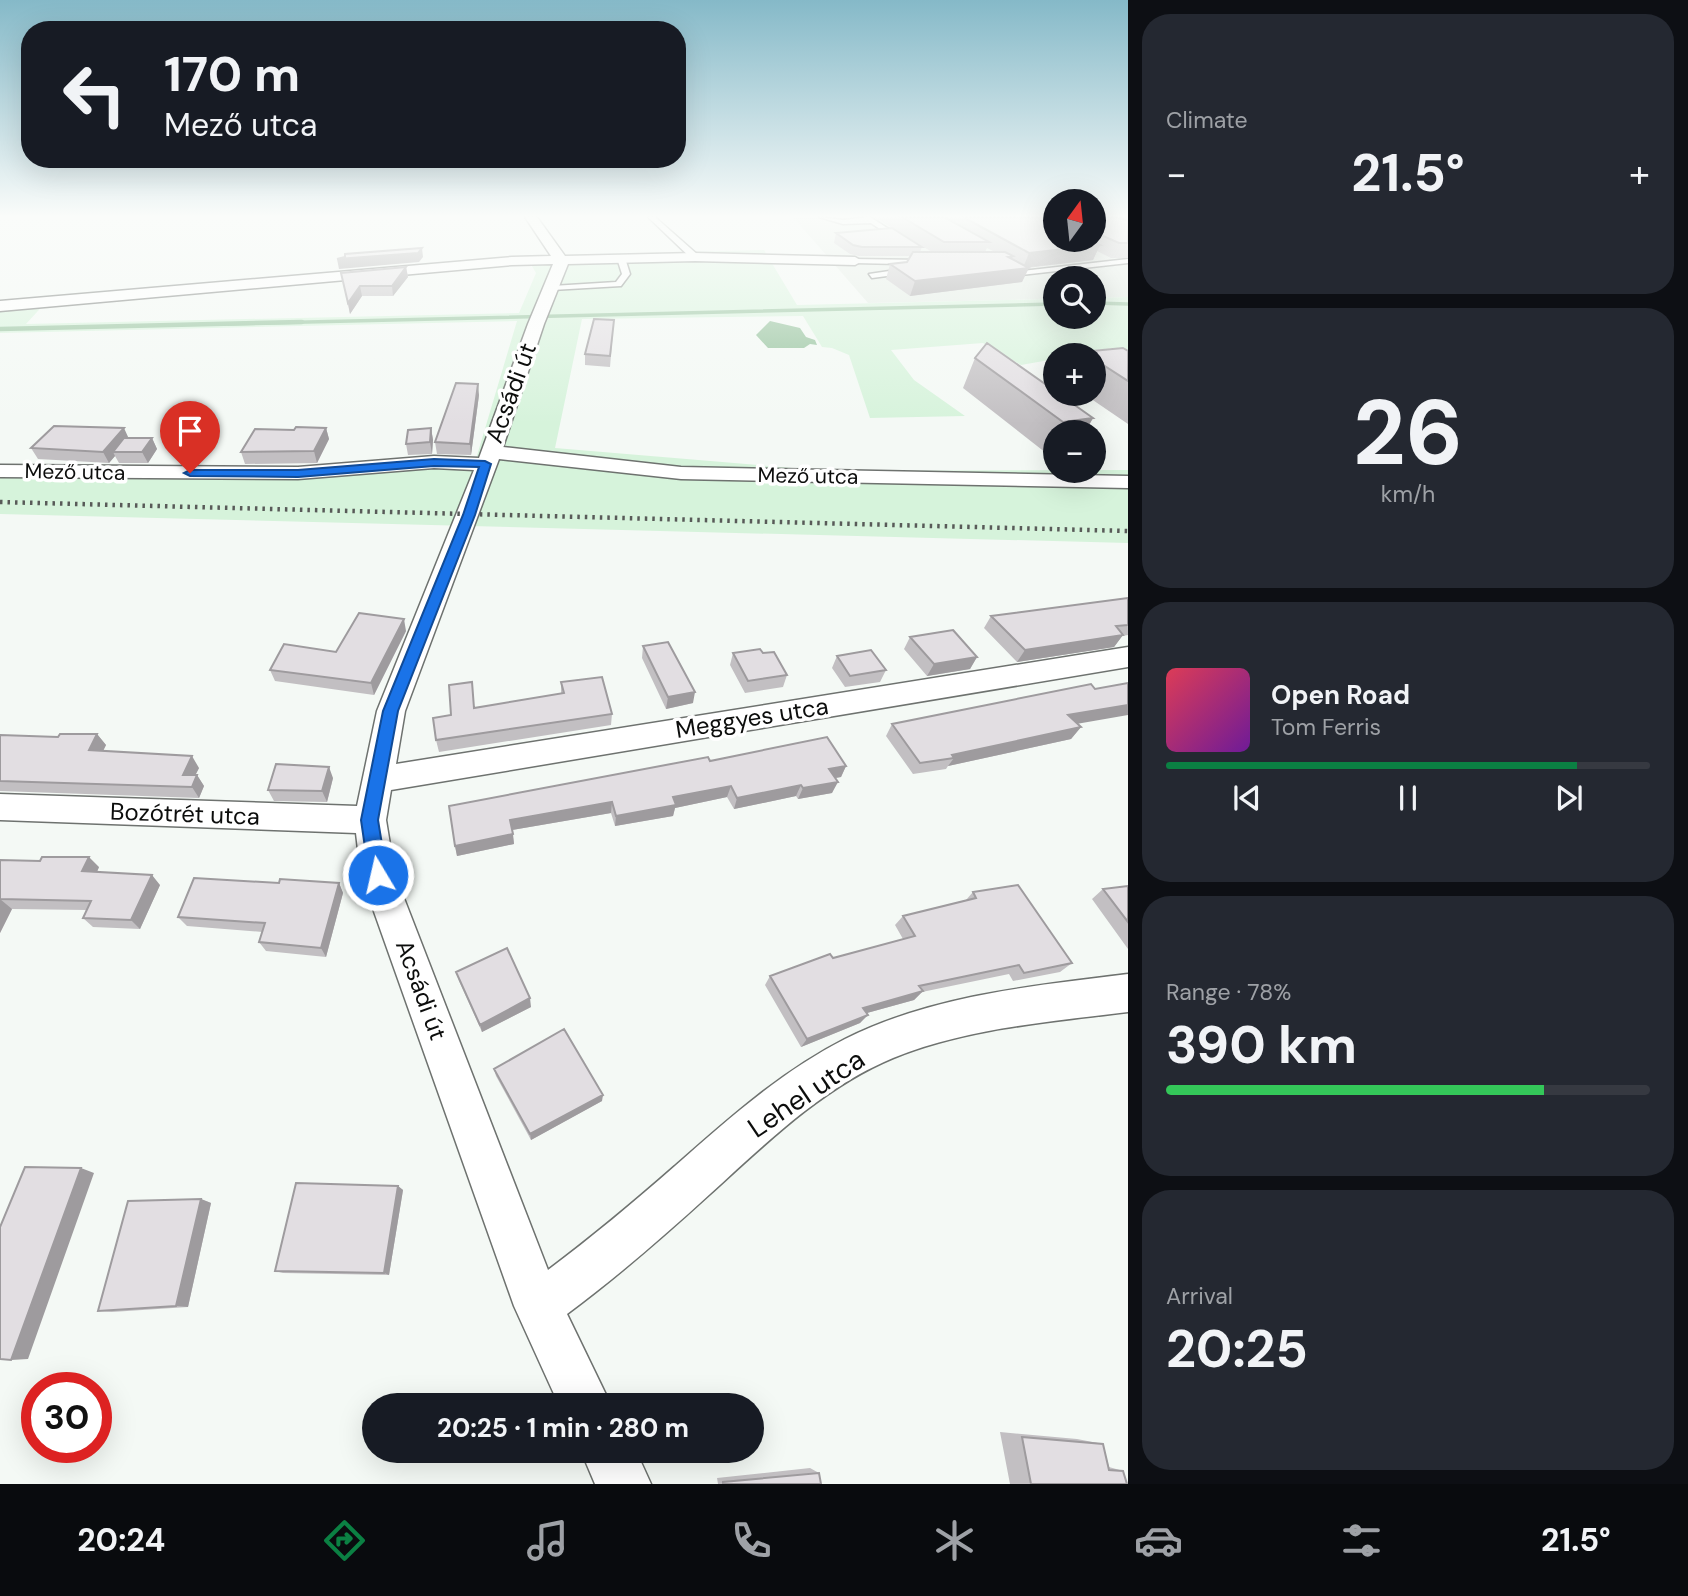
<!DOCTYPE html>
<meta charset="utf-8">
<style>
:root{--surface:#171b24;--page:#242831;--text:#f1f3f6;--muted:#9ea1a6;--line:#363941;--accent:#0b8043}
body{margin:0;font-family:"DM Sans",sans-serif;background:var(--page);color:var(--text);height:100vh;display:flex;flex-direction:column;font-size:26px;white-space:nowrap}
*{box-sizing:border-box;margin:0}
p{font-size:23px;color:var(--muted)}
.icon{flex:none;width:38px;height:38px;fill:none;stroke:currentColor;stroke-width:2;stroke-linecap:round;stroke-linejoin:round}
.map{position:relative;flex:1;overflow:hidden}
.details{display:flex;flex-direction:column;gap:14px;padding:14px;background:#0d0f14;width:560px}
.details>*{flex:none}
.banner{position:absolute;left:21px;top:21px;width:665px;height:147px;border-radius:28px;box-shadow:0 7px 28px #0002;background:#171b24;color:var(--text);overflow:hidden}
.needle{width:46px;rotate:15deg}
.buttons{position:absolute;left:1043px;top:189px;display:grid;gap:14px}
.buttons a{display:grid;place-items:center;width:63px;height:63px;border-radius:50%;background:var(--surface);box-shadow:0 7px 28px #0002;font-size:35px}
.speed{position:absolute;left:21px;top:1372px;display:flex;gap:14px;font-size:35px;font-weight:700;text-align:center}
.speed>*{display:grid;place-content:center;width:91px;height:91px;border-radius:50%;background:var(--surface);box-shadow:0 7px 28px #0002;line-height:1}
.speed .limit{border:10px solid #d22;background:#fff;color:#111}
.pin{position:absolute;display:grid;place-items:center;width:60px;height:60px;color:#fff;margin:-72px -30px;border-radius:50% 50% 50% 0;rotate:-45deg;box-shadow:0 0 7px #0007}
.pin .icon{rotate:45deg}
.me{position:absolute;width:77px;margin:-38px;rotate:351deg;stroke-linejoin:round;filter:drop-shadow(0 0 5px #0008)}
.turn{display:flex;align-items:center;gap:24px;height:147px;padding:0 28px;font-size:32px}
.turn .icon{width:91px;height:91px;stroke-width:2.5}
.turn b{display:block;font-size:49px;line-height:60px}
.big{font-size:52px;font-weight:700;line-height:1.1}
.details .widget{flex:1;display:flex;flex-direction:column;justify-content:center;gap:10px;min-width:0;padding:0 24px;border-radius:28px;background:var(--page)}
.details .dial{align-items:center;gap:0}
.dial b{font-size:91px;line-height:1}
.song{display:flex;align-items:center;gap:21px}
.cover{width:84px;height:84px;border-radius:10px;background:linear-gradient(135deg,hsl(350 70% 55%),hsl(280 70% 35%))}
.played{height:7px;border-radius:4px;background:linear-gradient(90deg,var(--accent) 85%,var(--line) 85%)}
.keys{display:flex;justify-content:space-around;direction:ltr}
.heat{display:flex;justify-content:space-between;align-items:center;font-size:38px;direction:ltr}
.charge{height:10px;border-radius:5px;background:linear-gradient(90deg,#34c759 78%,var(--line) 0)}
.trip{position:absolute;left:362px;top:1393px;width:402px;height:70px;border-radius:35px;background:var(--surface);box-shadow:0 7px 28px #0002;font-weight:700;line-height:70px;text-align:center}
.dock{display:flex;height:112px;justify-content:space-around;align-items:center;background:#090b0e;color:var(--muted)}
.dock .icon{width:49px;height:49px}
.dock .active{color:var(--accent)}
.dock b{font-size:32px;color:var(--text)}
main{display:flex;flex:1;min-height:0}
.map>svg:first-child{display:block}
</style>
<main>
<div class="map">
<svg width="1128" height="1484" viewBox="0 0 1128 1484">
<rect width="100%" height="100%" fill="#f4f9f5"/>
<path fill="#e2ebe3" d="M793,217h262v23h39l34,-23v80l-34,1v-20h-39v21l-187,4z"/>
<path fill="#d6f3db" d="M764,250l33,55 258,-6v18h39v-19l34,-1v53c-22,-5 -49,5 -73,5v4l-34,6 -38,-22 -92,7 23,30 51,36 -95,2 -21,-63 -17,-7 -10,-1 -19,-31 -221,3 -27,129 273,23 300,-1v73l-1128,-29v-50l289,7 187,-12 41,-138 -517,12v-29l48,-4 -22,24 493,-11 17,-40 -10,-17z"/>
<path fill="#91c099" d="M770,321l30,7 6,9 9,3 2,5 -7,-1 -6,4h-36l-12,-13z"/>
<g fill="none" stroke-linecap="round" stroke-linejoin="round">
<path stroke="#91c099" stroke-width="3.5" d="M1094,303l34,1
M228,324l827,-20"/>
<path stroke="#91c099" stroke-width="4.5" d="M0,329l302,-7"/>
<g stroke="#6e726f" stroke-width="3">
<path id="lane" d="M648,217h7l43,38v4h-6z
M819,217l24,3 27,-3 36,23 -7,2 -28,-19 -28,1z
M621,256l4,2 5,16 -9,12 -69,4 -4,-2 4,-2 64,-4 6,-8 -5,-16z
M852,259l74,1 4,2 -23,2 -5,10 -30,4 -3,-4 27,-4 3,-6 -44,-1z
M1128,259v4l-107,12 -17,-10 7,-2 11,8z"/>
</g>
<g stroke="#6e726f" stroke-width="3">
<path id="street" d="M525,217h12l28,39 130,-3 160,4 7,4 -7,4 -160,-4 -127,3 -24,60 -41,123 178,20 447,9v12l-447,-9 -182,-20 -94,252 -9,53 732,-117v20l-737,123 -5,30 9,55 153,395c44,-33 86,-68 127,-104 53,-47 107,-95 170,-127 88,-44 187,-53 283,-65v38c-79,10 -161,16 -235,46 -70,29 -128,86 -183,136 -46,42 -93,83 -143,120l44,91h-52l-45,-99 -153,-431 -5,-42 -356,-13v-26l357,12 20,-95 97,-241 -40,-2 -136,11 -298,-2v-12l298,2 136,-11 45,2 49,-134 25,-60 -41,1 -512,46v-10l512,-44 39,-1z
M581,1451h55l15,33h-56z"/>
</g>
<use href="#lane" fill="#fff" fill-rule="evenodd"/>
<use href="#street" fill="#fff" fill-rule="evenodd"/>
<path stroke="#585a58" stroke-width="4.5" stroke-dasharray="2.5 5" stroke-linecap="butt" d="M0,502l1128,29"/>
</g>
<path fill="#c2bfc2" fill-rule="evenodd" d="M874,217h181v23h39v-23h34v41h-17l-14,-7 -4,9 -65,8 -6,14 -112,14 -24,-17 4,-15 17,-2 4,-6h-52l-9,-2 -16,-11 2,-10 86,14 -2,5h12zM987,248l8,4h-10z
M406,267l2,10 -15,19h-31l-12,18 -9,-41z
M613,331l-3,36 -25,-2v-11z
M1128,351v73l-44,-30h10v-39h-13l1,-3z
M975,358l118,60 -8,14h-30v20l-9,1 -83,-65z
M479,395l-8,60 -34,-1 -2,-12z
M326,428l3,11 -12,24 -72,1 -4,-12 53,-22z
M431,428l2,12 -1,14 -24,1 -2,-11z
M129,438h23l5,11 -9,14h-29l-4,-7 -6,7 -71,-4 -7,-11z
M1128,598v37l-6,1 -8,11 -97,15 -33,-34 7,-12z
M406,631l-32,64 -99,-14 -5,-11z
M910,637l67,20 -7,12 -43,7 -23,-27z
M643,646l50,57 -27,6 -24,-51z
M733,653h30l24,22 -4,12 -38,6 -15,-28z
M837,656l49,14 -6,12 -35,5 -13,-19z
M561,682l51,32 -1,11 -172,27 -3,-12 39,-32 86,-14z
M1095,689l-18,35 4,3 -10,12 -123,27 -2,3 -33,5 -27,-38 6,-12z
M97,734l9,11 -3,6 96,17 -4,7h2l7,11 -5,12 -199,-7v-56l58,2z
M710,761l136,5 -5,11 -6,1 -3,15 -34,6 -2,-3 -62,13 -7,-12 -52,11 -2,8 -58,10 -4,-13 -99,17 2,14 -57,12 -2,-10z
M333,778l-6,24 -53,-1 -6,-11z
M0,860l99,7 -2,5 63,13 -20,44 -47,-2 -10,-9 3,-8 -74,-1 -12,24z
M279,883h60l4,10 -17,64 -60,-6 -7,-9 4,-10 -76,-6 -9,-9z
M1128,886v63l-36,-50 11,-10z
M973,892l99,71 -12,9 -47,9 -4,-7 -87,18 -8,8 -47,13 -7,10 -59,24 -36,-62 5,-9 133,-37 -8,-14 8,-9 63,-16z
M456,972l75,35 -49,25 -23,-51z
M494,1069l108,32 -71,39 -35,-64z
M398,1186l5,4 -14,85 -106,-2 -8,-2z
M201,1199l10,4 -23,104 -76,5 -14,-1z
M1000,1432l77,7 26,5 6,23 14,4 4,13h-117z
M810,1468l9,5 2,11h-103l-1,-6z"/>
<path fill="#9e9b9e" d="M1100,245l-7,15 -70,8 6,-15z
M422,248l1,9 -4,5 -80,7 -2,-10z
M1013,256l-6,14 22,-2 -7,14 -112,14 5,-15z
M406,267l2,10 -15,19 -1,-10z
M360,286l2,10 -12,18 -2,-11z
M478,384l1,11 -8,60 -1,-11z
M1093,418l-8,14h-27l5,-10z
M124,428l5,11 -16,13 2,4 -6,7 -6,-11z
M326,428l3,11 -12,24 -3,-12z
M431,428l2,12 -1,14 -2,-12z
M1055,437v15l-9,1z
M152,438l5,11 -9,14 -6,-11z
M404,619l2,12 -32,64 -3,-12z
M1123,635l-9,12 -97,15 8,-12z
M977,657l-7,12 -43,7 7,-12z
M695,692l-2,11 -27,6 2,-12z
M1128,705v10l-69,12 9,-12z
M1081,727l-10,12 -123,27 6,-8 -2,-3z
M97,734l9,11 -8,16 -9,-11z
M192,756l7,12 -9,18 -7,-11z
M846,766l-5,11 -17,3 5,-11z
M329,767l4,11 -6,24 -5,-11z
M197,775l7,11 -5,12 -7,-11z
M838,782l-6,11 -34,6 5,-11z
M801,785l-5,11 -62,13 3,-11z
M731,786l-4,11 -52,11 -2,8 -58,10 1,-10 57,-19z
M612,802l-1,11 -99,17 -2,-10z
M513,834l1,10 -57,12 -2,-10z
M89,857l10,10 -6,14 -11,-10z
M152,875l8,10 -20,44 -9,-9z
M339,883l4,10 -17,64 -5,-9z
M0,899l12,10 -12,24z
M923,991l-9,9 -58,16 7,-8z
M530,998l1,9 -49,25 -2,-7z
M868,1015l-8,8 -59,24 6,-8z
M603,1095l-1,6 -71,39 -1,-6z
M81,1168l13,5 -66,186 -17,1z
M398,1186l5,4 -14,85 -5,-2z
M201,1199l10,4 -23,104 -12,-1z"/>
<path fill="#e2dee2" stroke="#9e9b9e" stroke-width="2" d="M902,217h42l45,25h-45z
M963,217h92v23h33l12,5 -71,8z
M1094,217h23l11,4v22h-9l-25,-11z
M892,228l30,19h-60l-9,-2 -17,-12z
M422,248l-4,5 -81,6 8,-2v-3z
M913,252h92l8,4 -5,1 21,11 -114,13 -25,-17 17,-2z
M406,267l-14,19h-32l-12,17 -7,-30z
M594,319l20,1 -4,36 -25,-2z
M987,343l68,48v3h4l34,24 -30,4 -88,-64z
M1123,348l5,3v30l-34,-22v-4h-7l-5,-3z
M456,383l22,1 -8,60 -35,-2z
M54,426l70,2 -21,24 -72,-4z
M296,427l30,1 -12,23 -73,1 14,-23 39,1z
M431,428l-1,14 -24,2 2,-14z
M124,438h28l-10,14h-29z
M1128,598v27l-12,1 7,9 -98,15 -34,-34z
M359,613l45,6 -33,64 -101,-13 14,-26 52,8z
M953,630l24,27 -43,7 -24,-27z
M668,642l27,50 -27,5 -25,-51z
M760,649l3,4 11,-1 13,23 -39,6 -15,-28z
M871,650l15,20 -36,6 -13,-20z
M602,677l10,37 -176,26 -3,-22 18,-3 -2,-30 23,-3 2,26 90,-15 -3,-11z
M1128,683v22l-60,10 13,12 -129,28 2,3 -34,5 -28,-39 199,-40 4,5z
M60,734h37l-8,16 103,6 -9,19h14l-5,12 -192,-6v-46l58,2z
M827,737l19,29 -17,3 9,13 -35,6 -2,-3 -64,13 -6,-12 -58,11 3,8 -60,11 -4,-14 -102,18 3,14 -58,12 -6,-40 259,-49 2,4z
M276,764l53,3 -7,24 -54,-1z
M42,857h47l-7,14 70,4 -21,45 -48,-2 8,-17 -91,-2v-39l40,1z
M194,878l85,5 1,-4 59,4 -18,65 -62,-6 6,-19 -87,-6z
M1018,885l54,78 -48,10 -5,-8 -100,21 4,5 -60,17 5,7 -61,24 -37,-63 60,-22 3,4 82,-22 -12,-20 73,-18 -3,-6z
M1128,886v36l-25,-33z
M507,948l23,50 -50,27 -24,-53z
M564,1029l39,66 -73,39 -36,-65z
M25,1167l56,1 -70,192 -11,-1v-132z
M296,1183l102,3 -14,87 -109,-2z
M201,1199l-25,107 -78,5 30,-110z
M1022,1437l81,7 6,26 14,1 4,13h-96z
M819,1473l2,11h-98v-2z"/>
<linearGradient id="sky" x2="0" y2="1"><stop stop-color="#85b9c8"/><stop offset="0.51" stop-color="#fafcfa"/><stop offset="1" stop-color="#fafcfa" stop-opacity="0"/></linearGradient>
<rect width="1128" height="424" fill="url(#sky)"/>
<path fill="#1a73e8" stroke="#114b97" stroke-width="2" d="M434,459l51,2 6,3 -16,51 -77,196 -20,109 9,55 -2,6 -7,2 -6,-2 -3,-6 -8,-55 22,-109 80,-196 16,-48 -45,-1 -136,11 -108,-1 -6,-3 6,-3h108z"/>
<g text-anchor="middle" stroke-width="7" stroke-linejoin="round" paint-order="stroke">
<g font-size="21" fill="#0c0d0c" stroke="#fff">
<text transform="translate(75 472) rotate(1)" y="7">Mező utca</text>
<text transform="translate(808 476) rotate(1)" y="7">Mező utca</text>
</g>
<g font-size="24" fill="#0c0d0c" stroke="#fff">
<text transform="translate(511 393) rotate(-70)" y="8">Acsádi út</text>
<text transform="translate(752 718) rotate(-9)" y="8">Meggyes utca</text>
<text transform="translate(185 814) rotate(2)" y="8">Bozótrét utca</text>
<text transform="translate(421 990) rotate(70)" y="8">Acsádi út</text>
</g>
<g font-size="28" fill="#0c0d0c" stroke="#fff">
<text transform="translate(806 1093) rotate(-34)" y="10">Lehel utca</text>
</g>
</g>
</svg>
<div class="buttons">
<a><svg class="needle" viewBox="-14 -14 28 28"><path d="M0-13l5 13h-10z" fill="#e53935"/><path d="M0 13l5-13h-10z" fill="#9ea1a6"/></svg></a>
<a><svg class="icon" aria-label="search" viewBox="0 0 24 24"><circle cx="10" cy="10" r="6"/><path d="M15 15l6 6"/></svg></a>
<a>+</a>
<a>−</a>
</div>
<div class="speed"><div class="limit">30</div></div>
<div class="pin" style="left:190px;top:473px;background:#d93025"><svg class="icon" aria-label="arrive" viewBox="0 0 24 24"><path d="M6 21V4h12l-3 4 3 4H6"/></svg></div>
<svg class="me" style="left:378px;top:875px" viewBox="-20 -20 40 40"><circle r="17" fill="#1a73e8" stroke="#fff" stroke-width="3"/><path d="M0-11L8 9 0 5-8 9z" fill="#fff"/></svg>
<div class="trip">20:25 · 1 min · 280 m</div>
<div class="banner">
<div class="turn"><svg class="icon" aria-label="left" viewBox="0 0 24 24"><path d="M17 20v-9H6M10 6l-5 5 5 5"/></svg><div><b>170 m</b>Mező utca</div></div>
</div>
</div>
<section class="details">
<div class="widget"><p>Climate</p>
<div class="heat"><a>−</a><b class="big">21.5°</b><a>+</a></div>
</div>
<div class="widget dial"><b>26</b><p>km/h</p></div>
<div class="widget">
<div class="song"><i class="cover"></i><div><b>Open Road</b><p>Tom Ferris</p></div></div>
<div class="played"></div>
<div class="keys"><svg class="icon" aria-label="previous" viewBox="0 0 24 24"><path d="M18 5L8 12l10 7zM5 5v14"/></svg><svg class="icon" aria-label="pause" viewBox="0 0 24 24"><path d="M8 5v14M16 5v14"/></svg><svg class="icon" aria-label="next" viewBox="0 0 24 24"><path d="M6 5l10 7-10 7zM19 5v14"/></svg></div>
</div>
<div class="widget"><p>Range · 78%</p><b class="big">390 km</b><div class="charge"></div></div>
<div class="widget"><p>Arrival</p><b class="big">20:25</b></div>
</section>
</main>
<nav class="dock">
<b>20:24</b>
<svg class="icon active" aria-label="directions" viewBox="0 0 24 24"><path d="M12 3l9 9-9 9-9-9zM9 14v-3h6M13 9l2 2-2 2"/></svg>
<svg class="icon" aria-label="music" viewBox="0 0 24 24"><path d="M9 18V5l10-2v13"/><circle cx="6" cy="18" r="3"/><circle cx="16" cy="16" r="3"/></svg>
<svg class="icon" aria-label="phone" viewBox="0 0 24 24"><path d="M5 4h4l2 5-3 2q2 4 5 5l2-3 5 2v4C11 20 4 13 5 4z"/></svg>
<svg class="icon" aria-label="climate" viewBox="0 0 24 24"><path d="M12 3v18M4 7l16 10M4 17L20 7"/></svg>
<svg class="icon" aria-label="car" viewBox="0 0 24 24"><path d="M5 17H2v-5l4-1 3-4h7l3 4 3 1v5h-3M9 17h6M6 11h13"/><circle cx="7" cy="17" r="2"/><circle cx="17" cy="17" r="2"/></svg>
<svg class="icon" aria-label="filters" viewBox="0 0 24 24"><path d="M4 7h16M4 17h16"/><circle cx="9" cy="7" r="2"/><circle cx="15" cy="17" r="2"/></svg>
<b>21.5°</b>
</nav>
